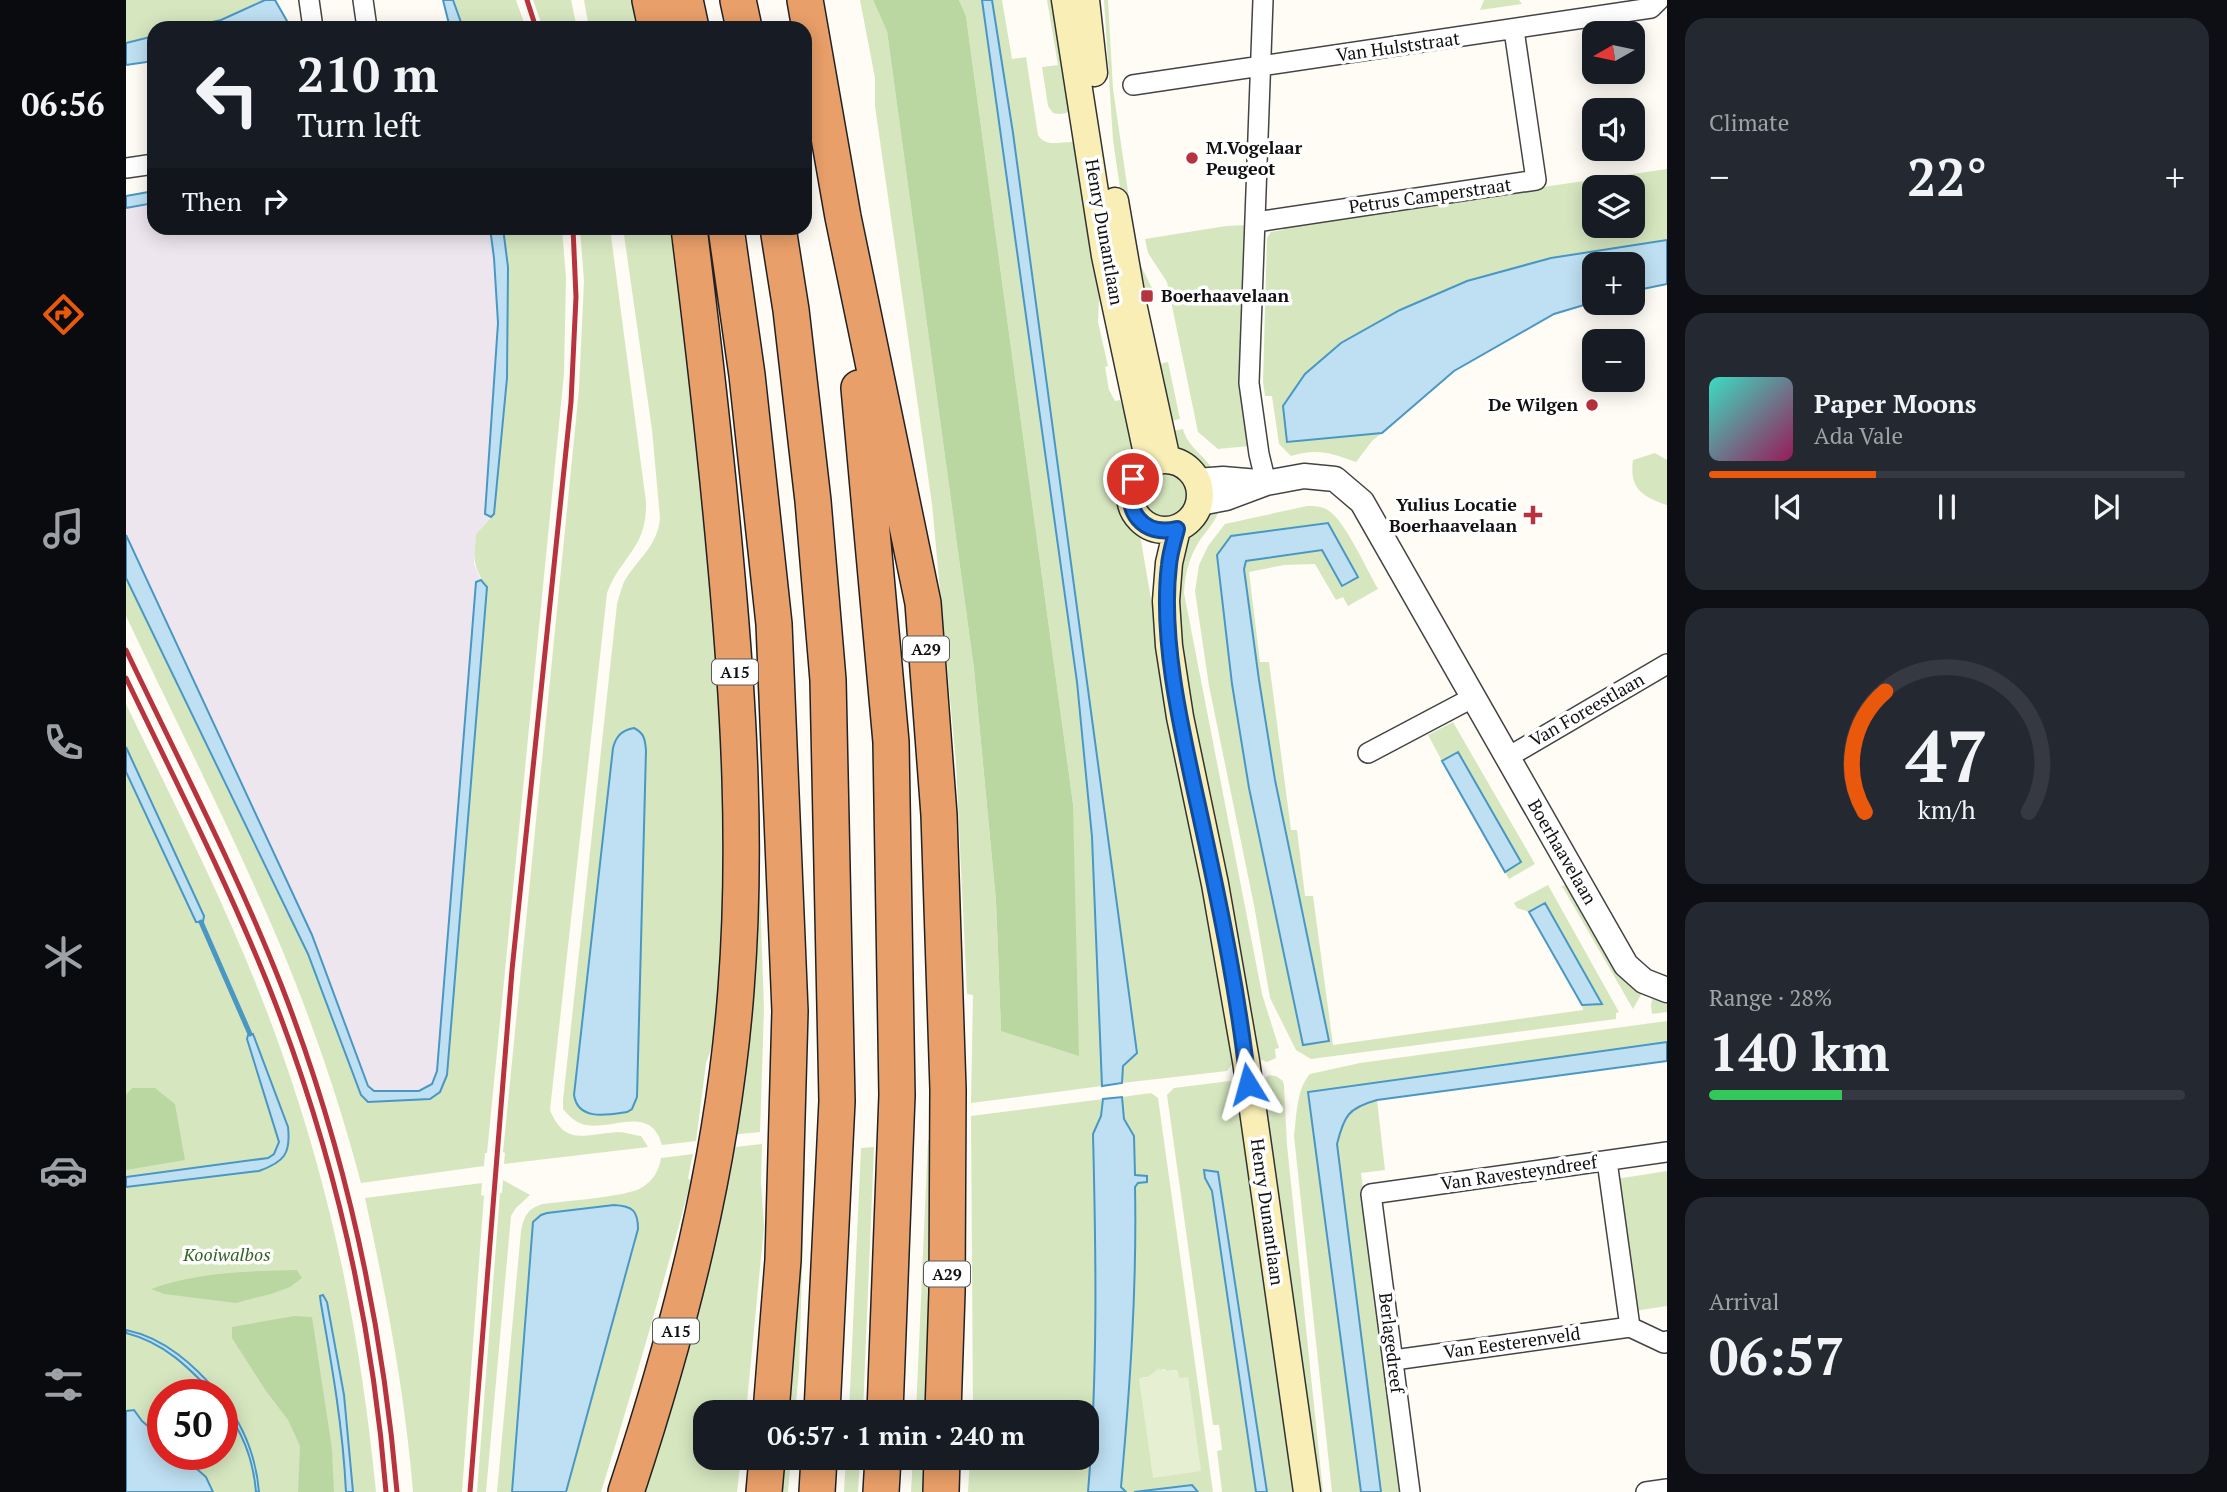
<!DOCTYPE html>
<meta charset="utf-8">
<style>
:root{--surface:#171b24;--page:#242831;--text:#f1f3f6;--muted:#9ea1a6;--line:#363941;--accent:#ea580c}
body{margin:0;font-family:"PT Serif",serif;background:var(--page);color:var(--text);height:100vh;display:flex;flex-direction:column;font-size:26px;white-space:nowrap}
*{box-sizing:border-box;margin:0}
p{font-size:23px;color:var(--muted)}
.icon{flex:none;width:38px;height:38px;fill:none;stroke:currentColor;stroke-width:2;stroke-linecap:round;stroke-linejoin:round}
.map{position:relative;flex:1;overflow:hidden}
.panel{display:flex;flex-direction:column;gap:18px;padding:18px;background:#0d0f14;width:560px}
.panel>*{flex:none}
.guide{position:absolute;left:21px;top:21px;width:665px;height:214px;border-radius:21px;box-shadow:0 4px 18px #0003;background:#171b24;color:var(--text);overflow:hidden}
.needle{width:46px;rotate:261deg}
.tools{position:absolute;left:1456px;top:21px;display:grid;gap:14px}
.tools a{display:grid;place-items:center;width:63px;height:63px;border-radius:14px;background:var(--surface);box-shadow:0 4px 18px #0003;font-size:35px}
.speed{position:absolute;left:21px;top:1379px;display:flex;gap:14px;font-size:35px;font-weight:700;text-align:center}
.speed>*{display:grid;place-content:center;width:91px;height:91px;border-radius:50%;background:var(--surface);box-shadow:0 4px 18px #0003;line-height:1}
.speed .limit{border:10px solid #d22;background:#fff;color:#111}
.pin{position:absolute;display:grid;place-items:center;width:60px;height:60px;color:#fff;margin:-30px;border:4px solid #fff;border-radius:50%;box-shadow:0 2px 7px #0007}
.me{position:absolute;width:77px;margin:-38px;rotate:352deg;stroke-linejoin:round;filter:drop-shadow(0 0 5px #0008)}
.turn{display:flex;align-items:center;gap:24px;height:147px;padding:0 35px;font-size:32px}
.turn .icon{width:91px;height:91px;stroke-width:2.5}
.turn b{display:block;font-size:49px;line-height:60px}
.then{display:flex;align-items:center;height:66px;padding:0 35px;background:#0003;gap:14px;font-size:26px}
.big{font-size:52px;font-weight:800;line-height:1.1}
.panel .widget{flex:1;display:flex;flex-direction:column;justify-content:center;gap:10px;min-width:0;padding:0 24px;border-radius:21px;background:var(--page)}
.panel .dial{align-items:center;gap:0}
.dial svg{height:182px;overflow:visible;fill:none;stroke:var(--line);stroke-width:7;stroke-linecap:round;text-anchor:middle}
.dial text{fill:var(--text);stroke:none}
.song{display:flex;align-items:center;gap:21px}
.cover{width:84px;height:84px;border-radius:10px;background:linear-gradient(135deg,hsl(170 70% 55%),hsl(330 70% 35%))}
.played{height:7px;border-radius:4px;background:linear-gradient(90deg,var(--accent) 35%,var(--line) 35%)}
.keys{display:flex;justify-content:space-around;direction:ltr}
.heat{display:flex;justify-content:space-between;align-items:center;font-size:38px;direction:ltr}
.charge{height:10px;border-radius:5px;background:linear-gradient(90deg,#34c759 28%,var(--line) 0)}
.trip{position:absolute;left:567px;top:1400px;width:406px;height:70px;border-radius:21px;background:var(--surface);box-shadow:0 4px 18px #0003;font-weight:800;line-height:70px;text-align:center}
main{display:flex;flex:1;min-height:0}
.tabs{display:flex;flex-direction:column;width:126px;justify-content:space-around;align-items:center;background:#090b0e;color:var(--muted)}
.tabs .icon{width:49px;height:49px}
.tabs .current{color:var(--accent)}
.tabs b{font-size:32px;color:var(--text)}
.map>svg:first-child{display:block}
</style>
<main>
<nav class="tabs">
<b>06:56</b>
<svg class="icon current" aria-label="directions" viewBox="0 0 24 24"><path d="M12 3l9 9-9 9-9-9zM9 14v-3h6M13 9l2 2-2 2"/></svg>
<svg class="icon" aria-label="music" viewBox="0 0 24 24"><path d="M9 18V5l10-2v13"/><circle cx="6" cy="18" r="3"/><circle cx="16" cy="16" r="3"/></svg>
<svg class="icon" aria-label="phone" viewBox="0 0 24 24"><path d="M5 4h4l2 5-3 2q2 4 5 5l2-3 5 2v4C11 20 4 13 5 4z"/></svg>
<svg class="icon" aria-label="climate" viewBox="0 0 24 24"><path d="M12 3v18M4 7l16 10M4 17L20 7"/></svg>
<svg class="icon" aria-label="car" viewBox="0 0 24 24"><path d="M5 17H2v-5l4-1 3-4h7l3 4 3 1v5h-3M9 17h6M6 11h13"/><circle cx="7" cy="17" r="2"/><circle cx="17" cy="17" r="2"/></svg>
<svg class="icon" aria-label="filters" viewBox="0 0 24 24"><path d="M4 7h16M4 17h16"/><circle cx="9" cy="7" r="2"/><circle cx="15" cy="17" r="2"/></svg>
</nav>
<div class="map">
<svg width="1541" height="1492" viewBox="0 0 1541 1492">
<rect width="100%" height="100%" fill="#fefcf5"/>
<path fill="#ede6ee" d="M28,203v25h336l4,30 4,65 -13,190 6,4 -15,17 -2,30 7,16 -5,3 -39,488 -5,14 -13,6h-45l-6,-5 -56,-151 -186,-400v-327z"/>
<path fill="#d6e7c0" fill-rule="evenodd" d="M0,0h139l-44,20 -35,8h-32v8l-28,7z
M327,0h63l10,28h-63z
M407,0h38l6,28h-34z
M458,0h51l5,28h-51z
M734,0h13l14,30 87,639 22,232 5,130 72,-227 -107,-788 -7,-16h23l95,682 15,155 10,249 -131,17 2,-108 -6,-1 -11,-231 -24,-259 -57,-398v-28z
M866,0h10l10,59 14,-2 12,78c8,13 23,6 36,7l9,15 16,141 -1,24 10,44 -3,1 4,23 6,11 5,-1 9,22 7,27 -17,33 6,38 15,15 33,192 46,231 15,104 -7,9 -105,12 1,-17 14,-14 -124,-919z
M921,0h14l12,108c-6,6 -11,7 -20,5l-5,-7 -6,-39 16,-2z
M978,0h4l5,89 25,171 16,32 -9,2 -15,-38 -17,-116z
M1358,0h35l3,4 -42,6z
M1541,169v71l-116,18 -84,23 -67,29 -59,33 -54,99 95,-9 -10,8 -16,21c-25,-9 -39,-14 -65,-6l-12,-12 -7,-48h-7l-2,-14 4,-144 4,-6 12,-2v-5zM1468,187h39v39h-39z
M1121,225l2,221 -31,3 -20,-17 -31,-150 -19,-29 -3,-14 81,-13z
M377,228h59l4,50 -2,96 -77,779h-2l-1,13 -123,17c-21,-80 -48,-159 -80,-236 -47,-112 -103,-221 -155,-331v-38l182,376 53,141 70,4 16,-24 40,-488c-15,-22 -13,-27 -11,-53l18,-20 13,-136 1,-111z
M454,228h30l36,274c1,47 -24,52 -39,91l-57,517c15,37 36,24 68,22 7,0 15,3 23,4l7,11 -144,17 1,-11 -2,-1 76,-763 5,-108z
M497,228h47l32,254 23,280v110l-4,89 -8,82 -7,20 -10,78 -34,4c-11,-41 -49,-15 -76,-20 -9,-1 -17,-9 -23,-16v-9l54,-496c2,-7 4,-15 7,-22 13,-23 34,-36 36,-64l-8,-88zM519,740l-8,357 -62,6 -1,-8 39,-347z
M577,228l24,160 10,95 4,100 11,84 12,342 -4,123 -31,3 9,-77z
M1042,362l12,57 -14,3 -7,-58z
M1057,429c5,19 23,27 32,44 -25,-4 -36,-19 -47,-41z
M1529,453l12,7v45c-25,-8 -38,-17 -34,-45z
M1017 496a22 22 0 1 1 44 0a22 22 0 1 1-44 0Z
M1181,506c7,0 16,0 22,5 16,10 38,59 49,78l-30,17 -5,-9 -7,3 -21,-36 -31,1 -35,7 11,90h9l22,168h6l8,66h8l20,149 250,-35 -1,-5 20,-1 -57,-100 -16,8 -12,-4 -3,-5 34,-18 71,127 -3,1v6l-305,40 -15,-9 -26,-52 -16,-93 -45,-219 -14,-95 4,-26 9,-19 17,-22zM1201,523l15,62 -19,-35 -78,11 -1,8 15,111 16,100 54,260 -25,5 -21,-103 -51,-406z
M1094,507c-4,14 -12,22 -20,33 -11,17 -15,34 -16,53l78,401 17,54 -4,1 1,9 -9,4 -10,-4 -59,-299 -19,-121 1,-95 25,-29z
M0,704c55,114 114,228 156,349 51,144 79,286 94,439h-250v-720l70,150 8,-2v-4l-78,-169zM37,1395h59v59h-59z
M1327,722l82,142 -26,15 -4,-7 16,-10 -63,-110 -16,9 -14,-26z
M1440,885l7,4 70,102 -10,18 -71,-123z
M1527,995l14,2v15l-15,2 -1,-9z
M1541,1021v21l-358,51 52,399h-29l-38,-356c3,-21 2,-46 16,-62l50,-11z
M1143,1075l7,1 7,5 1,5 3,59 36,347h-8l-56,-410z
M1112,1080l60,412h-31l-49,-320 -9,10 3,9 44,301h-34l-5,-41 5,-1 -3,-25h-6l-46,-330 7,-7z
M1025,1093l7,5 55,394h-87l-5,-5c9,-100 16,-200 14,-300l3,-4 -3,-8 -1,-39 -10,-17 -2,-22zM1037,1369l4,2 10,-1 2,8h-40l9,-1z
M977,1099l-2,17 -8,18c3,120 5,239 -5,358h-120l2,-34h117v-46h-114l-2,-296z
M1251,1100l8,70 -24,3 43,319h-23l-44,-349c7,-27 11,-35 40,-43z
M812,1139l-7,273h-15l12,-272z
M636,1144l-1,38 3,45 -18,185h-41v46h36l-4,34h-97l86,-344z
M748,1147l-11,265h-14l12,-264z
M567,1154l-5,24 3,3c-28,104 -58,208 -90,311h-35l70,-252 -22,-35 -67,8 -14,9 -21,270h-15l24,-261c3,-15 7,-23 22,-27 21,-3 82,-7 98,-16 12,-7 18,-17 20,-30z
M679,1170l-6,201 -4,41h-12l15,-241z
M1541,1171v135l-33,5 -18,-132z
M377,1180l27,15 -14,13 -5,8 -25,276h-9l23,-299h2z
M356,1183l-1,12 3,1 -22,296h-49c-8,-99 -27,-197 -48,-294z
M654,1458h11l-3,34h-11z
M720,1458h14l-2,34h-14z
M787,1458h17l-1,34h-18z"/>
<path fill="#bbd7a1" d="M747,0h86l7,16 107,788 6,252 -78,-25 -5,-130 -22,-232 -87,-638z
M6,1088h23l20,16 10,56 -59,10v-75z
M171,1270l5,8 -12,9 -19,7 -35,9 -72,-9 -13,-5c46,-17 98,-18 146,-19z
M168,1316l18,1 20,132 2,43h-36l2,-46 -12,-26 -22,-29 -34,-53v-11z"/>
<path fill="#e6efd1" d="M1032,1369l9,2 10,-1 2,8 9,-1 13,94 -48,7 -14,-99 9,-2z"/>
<path fill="#bee0f2" stroke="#4a97c3" stroke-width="2" d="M139,0h10l16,28h-105l35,-8z
M317,0h10l10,28h-13z
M856,0h10l21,133 124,920 -14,13 -1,17 -20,3 -10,-249 -15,-155z
M28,36v25l-28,4v-22z
M28,191v12l-28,5v-12z
M364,228h13l5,39 -1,111 -13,136 -3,3 -6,-3 13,-191 -4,-65z
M1541,240v44l-34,7v-27h-39v38l-40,12 -100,57 -72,62 -95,9 -4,-36 22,-32 36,-31 59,-33 67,-29 84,-23z
M1202,523l30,54 -16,9 -20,-36 -76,11 -2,8 15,111 16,100 54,261 -26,4 -54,-257 -17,-104 -15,-129 14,-19z
M0,535l186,400 56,151 6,5h45l13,-7 5,-13 39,-489 5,-2 6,7 -40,488 -7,17 -10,7 -62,3 -7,-7 -53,-141 -182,-376z
M508,728c10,5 11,11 12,22l-9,347 -5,12 -5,3c-20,3 -49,9 -53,-17l39,-347c3,-12 9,-18 21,-20z
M0,747l78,169 -1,6h-7l-70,-150z
M1332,752l63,110 -16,10 -63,-111z
M1419,903l57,101 -20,1 -53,-93z
M127,1034l35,93c3,27 -4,35 -29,44l-133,16v-10l142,-19 6,-4 5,-12 -32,-103 1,-4z
M1541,1042v19l-290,39c-29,8 -33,16 -40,44l44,348h-20l-53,-400z
M996,1097l2,22 10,17 1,39 12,1v6l-9,1 -3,4c2,100 -5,200 -14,300l5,5h-38c10,-119 8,-238 5,-358l8,-18 2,-17z
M1078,1170l14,2 49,320h-11l-44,-301 -7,-13z
M488,1205c19,1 24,6 24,24l-72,263h-54l21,-270 8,-7 6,-2z
M197,1295l4,7 17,93 9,97h-7c-3,-64 -14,-126 -25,-188l-1,-8z
M0,1330c39,8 68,35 94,65h-5c-27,-28 -50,-52 -89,-62z
M96,1398c22,28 34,58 37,94h-3c-3,-35 -14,-60 -34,-88z
M8,1410l8,11 21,18v15h17l26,23 7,15h-87v-81z
M1066,1485l6,7h-64z"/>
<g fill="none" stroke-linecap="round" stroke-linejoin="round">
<path stroke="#4a97c3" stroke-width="5" d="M75,922l49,112"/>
<g stroke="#444" stroke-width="22">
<path id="minor" d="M183,0l4,28
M237,0l4,28
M1137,0l-14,383 10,71 7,29
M1007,85l518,-77 8,-8
M0,168l28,-4
M1130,222l280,-42 -22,-150
M1242,753l104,-55
M1382,757l159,-93
M1481,1161l23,166
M1268,1360l236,-33 34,16 3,-2
M1284,1492l-39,-298 296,-42
M1520,1492l21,-3"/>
</g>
<g stroke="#444" stroke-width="27">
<path id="tertiary" d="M1071,481l26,-2 35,3
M1074,503l26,-5 40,-15 38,-7 31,3 27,23 264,463 18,16 23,9"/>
</g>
<g stroke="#333" stroke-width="29">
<path id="secondary" d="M939,0l40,256 44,207
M960,0l8,73
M989,201l17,98 35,161
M1004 495a35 35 0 1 1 70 0a35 35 0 1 1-70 0Z
M1051,529l-8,34 -3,38 3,45 11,71 35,167 31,177 61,431"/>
</g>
<g stroke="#222" stroke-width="38">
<path id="motorway" d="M524,0l6,28
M559,0l6,28
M612,0l6,28
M679,0l38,217 80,386 16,212 9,274 -1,203 -4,120
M600,228l21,147 27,249 16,387 -7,249 -12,152
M652,228l13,82 22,191 15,179 9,421 -15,311
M733,388l32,354 6,353 -12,317
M500,1492c54,-163 97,-330 110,-502 11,-142 3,-282 -10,-424 -10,-113 -23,-226 -37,-338
M638,1492l3,-34
M691,1492l2,-34
M755,1492l2,-34
M815,1492l1,-34"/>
</g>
<use href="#minor" stroke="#fff" stroke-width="19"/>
<use href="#tertiary" stroke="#fff" stroke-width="24"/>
<use href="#secondary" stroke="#f9efb6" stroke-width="26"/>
<use href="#motorway" stroke="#e99f69" stroke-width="35"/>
<path stroke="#b7333d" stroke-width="5" d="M401,0l9,28
M0,650c53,111 111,222 156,337 63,163 100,331 115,505
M0,678c48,100 99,200 141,304 65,163 105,335 119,510
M344,1492l42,-522 59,-568 5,-105 -3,-69"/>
</g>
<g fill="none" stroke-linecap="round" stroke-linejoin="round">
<g stroke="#114b97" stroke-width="18">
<path id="route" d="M1007,479c-10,32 10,58 44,50 -3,12 -7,24 -8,36 -10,83 18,187 35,268 18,83 35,167 44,251"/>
</g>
<use href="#route" stroke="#1a73e8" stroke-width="12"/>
</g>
<g fill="#b7333d" stroke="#fff" stroke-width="2.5">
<circle cx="1066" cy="158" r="7"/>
<rect x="1014" y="289" width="14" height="14" rx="3.5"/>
<circle cx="1466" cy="405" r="7"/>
<path d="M1403.5 504.5h7v7h7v7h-7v7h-7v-7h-7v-7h7z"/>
</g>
<g text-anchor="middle" stroke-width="7" stroke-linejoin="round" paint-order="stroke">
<g fill="#fff" stroke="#585858" stroke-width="2">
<rect x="777" y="636.5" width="46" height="25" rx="5"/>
<rect x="586" y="659.5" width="46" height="25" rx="5"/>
<rect x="798" y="1261.5" width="46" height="25" rx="5"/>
<rect x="527" y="1318.5" width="46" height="25" rx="5"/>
</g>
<g font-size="16" font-weight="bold" fill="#111">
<text x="800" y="655">A29</text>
<text x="609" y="678">A15</text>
<text x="821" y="1280">A29</text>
<text x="550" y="1337">A15</text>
</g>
<g font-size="18" fill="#111" stroke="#fff">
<text transform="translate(1272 47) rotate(-8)" y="6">Van Hulststraat</text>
<text transform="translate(1304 196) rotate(-8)" y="6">Petrus Camperstraat</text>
<text transform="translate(978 232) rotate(80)" y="6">Henry Dunantlaan</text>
<text transform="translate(1461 710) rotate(-30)" y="6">Van Foreestlaan</text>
<text transform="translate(1436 852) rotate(60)" y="6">Boerhaavelaan</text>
<text transform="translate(1393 1173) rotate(-8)" y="6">Van Ravesteyndreef</text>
<text transform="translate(1141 1212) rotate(82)" y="6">Henry Dunantlaan</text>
<text transform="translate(1265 1343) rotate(83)" y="6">Berlagedreef</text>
<text transform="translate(1386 1343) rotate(-8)" y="6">Van Eesterenveld</text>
</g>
<g font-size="18" font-weight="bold" fill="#111" stroke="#fff" text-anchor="start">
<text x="1080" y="154">M.Vogelaar<tspan x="1080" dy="21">Peugeot</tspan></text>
<text x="1035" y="302">Boerhaavelaan</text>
<text x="1452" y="411" text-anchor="end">De Wilgen</text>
<text x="1391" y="511" text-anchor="end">Yulius Locatie<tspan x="1391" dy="21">Boerhaavelaan</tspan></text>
</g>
<g font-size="18" font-style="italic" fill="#346525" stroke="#fff">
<text x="101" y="1261">Kooiwalbos</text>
</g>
</g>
</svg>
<div class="tools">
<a><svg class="needle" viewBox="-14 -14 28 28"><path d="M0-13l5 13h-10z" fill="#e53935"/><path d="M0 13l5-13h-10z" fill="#9ea1a6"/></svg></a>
<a><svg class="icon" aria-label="sound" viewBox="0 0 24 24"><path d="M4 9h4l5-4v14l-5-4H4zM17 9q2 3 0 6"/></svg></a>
<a><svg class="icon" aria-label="layers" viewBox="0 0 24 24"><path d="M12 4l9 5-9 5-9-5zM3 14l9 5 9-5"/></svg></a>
<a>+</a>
<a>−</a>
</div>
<div class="speed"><div class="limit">50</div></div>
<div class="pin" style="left:1007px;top:479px;background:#d93025"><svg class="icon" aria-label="arrive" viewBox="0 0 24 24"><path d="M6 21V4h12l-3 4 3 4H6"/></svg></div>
<svg class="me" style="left:1122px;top:1084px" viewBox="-20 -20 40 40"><path d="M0-17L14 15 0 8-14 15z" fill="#1a73e8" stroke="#fff" stroke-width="4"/></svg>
<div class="trip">06:57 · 1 min · 240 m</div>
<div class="guide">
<div class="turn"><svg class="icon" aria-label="left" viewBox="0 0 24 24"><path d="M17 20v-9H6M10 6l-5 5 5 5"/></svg><div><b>210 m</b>Turn left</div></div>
<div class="then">Then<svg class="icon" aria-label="right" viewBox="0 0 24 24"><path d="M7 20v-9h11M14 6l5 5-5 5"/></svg></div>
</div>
</div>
<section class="panel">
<div class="widget"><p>Climate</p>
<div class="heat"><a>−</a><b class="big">22°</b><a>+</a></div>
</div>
<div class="widget">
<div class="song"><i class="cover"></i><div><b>Paper Moons</b><p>Ada Vale</p></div></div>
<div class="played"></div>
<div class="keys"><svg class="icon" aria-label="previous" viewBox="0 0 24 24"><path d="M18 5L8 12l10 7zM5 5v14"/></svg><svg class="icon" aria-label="pause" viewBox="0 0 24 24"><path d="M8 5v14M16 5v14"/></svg><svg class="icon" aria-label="next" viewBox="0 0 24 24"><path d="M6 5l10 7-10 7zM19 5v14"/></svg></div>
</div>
<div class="widget dial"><svg viewBox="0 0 100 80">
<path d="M14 69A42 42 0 1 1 86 69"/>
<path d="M14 69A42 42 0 0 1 23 16" stroke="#ea580c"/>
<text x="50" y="56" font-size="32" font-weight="700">47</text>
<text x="50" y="72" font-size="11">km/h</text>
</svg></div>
<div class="widget"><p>Range · 28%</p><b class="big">140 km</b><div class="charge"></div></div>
<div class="widget"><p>Arrival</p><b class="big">06:57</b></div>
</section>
</main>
